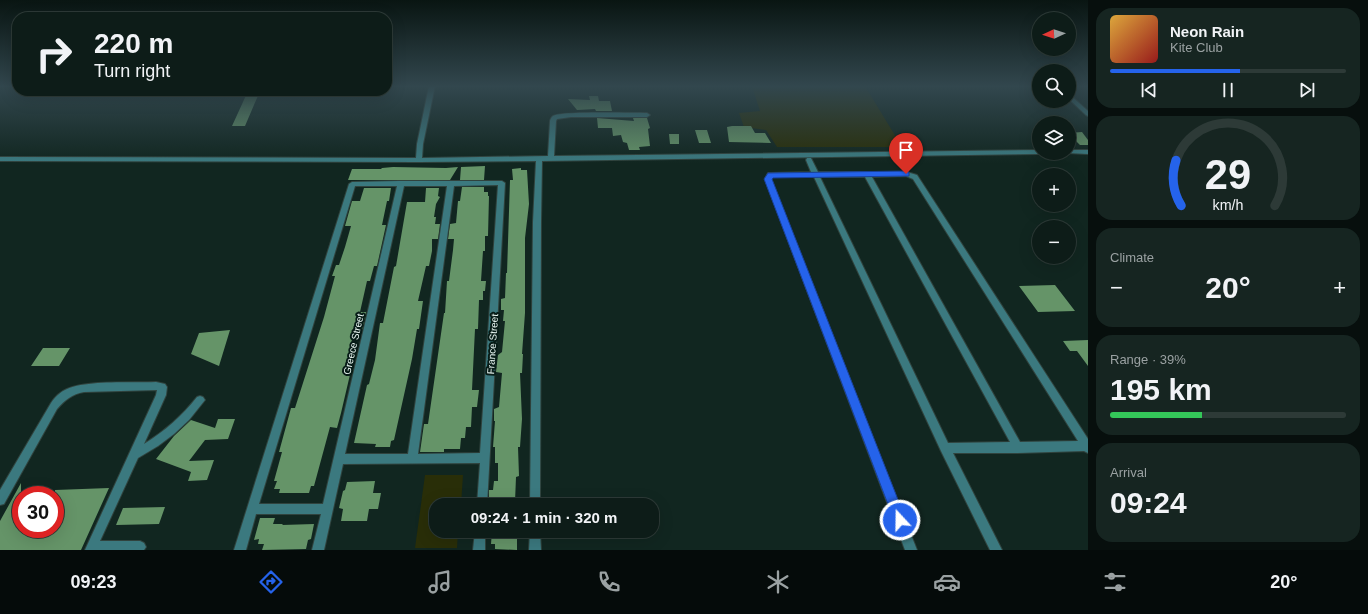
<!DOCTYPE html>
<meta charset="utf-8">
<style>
:root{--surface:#0d1c18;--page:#162521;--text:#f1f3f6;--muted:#9aa1a2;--line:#2d3a37;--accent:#2563eb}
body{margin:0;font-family:Arial,sans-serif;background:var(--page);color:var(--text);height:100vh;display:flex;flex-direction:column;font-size:15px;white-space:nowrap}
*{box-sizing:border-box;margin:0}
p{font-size:13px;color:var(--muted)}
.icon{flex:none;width:22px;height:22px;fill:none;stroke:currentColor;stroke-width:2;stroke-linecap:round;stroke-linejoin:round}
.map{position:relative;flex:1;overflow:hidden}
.side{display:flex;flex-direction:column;gap:8px;padding:8px;background:#070f0d;width:280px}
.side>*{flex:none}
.hud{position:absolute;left:12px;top:12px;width:380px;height:84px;border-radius:16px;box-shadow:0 4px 16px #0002,0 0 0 1px var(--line);background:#0d1c18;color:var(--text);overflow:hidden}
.needle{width:26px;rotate:267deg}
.buttons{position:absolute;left:1032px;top:12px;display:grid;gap:8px}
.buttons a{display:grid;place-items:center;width:44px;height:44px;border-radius:50%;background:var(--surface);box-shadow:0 4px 16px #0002,0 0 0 1px var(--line);font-size:20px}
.speed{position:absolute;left:12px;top:486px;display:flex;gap:8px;font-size:20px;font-weight:700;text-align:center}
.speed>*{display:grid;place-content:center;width:52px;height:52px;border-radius:50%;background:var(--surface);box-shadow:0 4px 16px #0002,0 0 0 1px var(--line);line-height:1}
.speed .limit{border:6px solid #d22;background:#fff;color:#111}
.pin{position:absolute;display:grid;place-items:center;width:34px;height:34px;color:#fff;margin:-41px -17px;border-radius:50% 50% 50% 0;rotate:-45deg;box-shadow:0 0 4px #0007}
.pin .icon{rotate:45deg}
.me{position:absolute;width:44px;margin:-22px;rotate:339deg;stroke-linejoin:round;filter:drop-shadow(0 0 3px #0008)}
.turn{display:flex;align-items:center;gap:14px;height:84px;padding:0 16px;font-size:18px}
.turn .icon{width:52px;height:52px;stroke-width:2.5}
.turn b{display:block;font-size:28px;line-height:34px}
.big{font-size:30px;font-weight:600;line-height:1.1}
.side .tile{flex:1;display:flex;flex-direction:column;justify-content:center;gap:6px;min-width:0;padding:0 14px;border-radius:16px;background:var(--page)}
.side .dial{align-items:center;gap:0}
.dial svg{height:104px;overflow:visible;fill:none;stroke:var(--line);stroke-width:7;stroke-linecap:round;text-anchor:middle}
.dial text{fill:var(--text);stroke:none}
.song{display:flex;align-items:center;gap:12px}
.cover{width:48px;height:48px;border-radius:6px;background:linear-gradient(135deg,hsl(40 70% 55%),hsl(0 70% 35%))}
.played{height:4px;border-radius:2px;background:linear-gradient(90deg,var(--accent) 55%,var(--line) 55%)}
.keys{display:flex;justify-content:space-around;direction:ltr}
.heat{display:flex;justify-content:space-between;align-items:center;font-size:22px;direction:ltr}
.charge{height:6px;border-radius:3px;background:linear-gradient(90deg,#34c759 39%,var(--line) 0)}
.trip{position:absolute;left:429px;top:498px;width:230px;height:40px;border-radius:16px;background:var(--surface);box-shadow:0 4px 16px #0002,0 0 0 1px var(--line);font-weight:600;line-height:40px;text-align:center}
.tabs{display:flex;height:64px;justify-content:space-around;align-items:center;background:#050b0a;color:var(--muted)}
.tabs .icon{width:28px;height:28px}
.tabs .active{color:var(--accent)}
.tabs b{font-size:18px;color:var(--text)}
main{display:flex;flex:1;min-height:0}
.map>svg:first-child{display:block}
</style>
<main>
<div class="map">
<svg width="1088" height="550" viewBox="0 0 1088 550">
<rect width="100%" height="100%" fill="#112620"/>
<path fill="#292e08" d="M752,86h113l37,61h-125l-11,-17 -22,-3 -5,-14 21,-2z
M425,475h38l-2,30h-25v26h22l-1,17h-42z"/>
<path fill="#659468" d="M248,91h12l-15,35h-13z
M589,96h9l1,5h11l2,10h-16l-1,-2 -18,1 -9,-11 22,1z
M597,118l37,3 -1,-3h14l3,10 -2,1 2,17 -11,1 1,3h-11l-2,-7 -4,-1 -2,-7 -8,1 -1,-8h-14z
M732,126h19l4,7h10l6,10 -42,-1 -2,-15z
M695,130h12l4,13h-12z
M1082,132l6,8v5h-8l-11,-11v-1z
M669,134h10v10h-9z
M485,166l-1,14h-24l1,-13z
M393,167l53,1 12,-1 -8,13h-102l4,-11h29l1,-1z
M521,168v2h6l2,34 -4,34v75l-3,41h1l-1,19h-2l2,46 -2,28h-2l1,29 -3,1 -1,25h-26v-12h4l1,-9h4v-18h-3v-16h-2l2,-26h-1v-12l5,-2 3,-34 -6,-1 2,-17 4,-3 3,-31h-2l1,-11h-3v-11l4,-1 1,-25h1l3,-93h3l-1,-11z
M462,187h22v5h4v4h1l-1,40h-3v15h-2l-2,30h5l-1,10h-2v9h-4l-1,29h-3l-3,61h7l-2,17h-5l-1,20h-5l-1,11h-4l-1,11h-16v3h-24l4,-28h4l16,-111h1l2,-32h2l4,-31 1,-11h-6l2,-15 6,-1 2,-22h2z
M364,188h27l-2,13h-2l-5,24h4l-9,41h-3l-4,15h-3l-7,31h6l-4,18h-8l-4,19h6l-15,64 -4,15 -7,-1 -16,59h-3l-2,7h-30l1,-4h-6l3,-8h-3l8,-29h-3l12,-44h4l29,-91 11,-41h-3l4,-11h3l6,-18 6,-21h-6l7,-25h8z
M426,188h13l-1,8 2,1 -4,7 -2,13h2l-1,7h5l-2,15h-6v12l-3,15h-3l-8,35h5l-4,28h-2l-5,30 -18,81 -3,1 -1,6h-15l1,-3 -22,-1 13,-58 2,-1 6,-24 5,-37h3l11,-56 2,-1 11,-64h18z
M1055,285l20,26 -37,1 -19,-26z
M230,330l-11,36 -28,-12 8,-21z
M1088,340v26l-11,-15h-7l-7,-10z
M43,348h27l-11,18h-28z
M218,419h17l-7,20 -23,1 -16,21 25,-1 -7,20 -19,1 3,-9 -35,-13 18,-23 17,-16 24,8z
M375,481l-2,12h8l-3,16h-9l-2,12h-26l2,-12 -4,-1 4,-17 2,-1 2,-8z
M21,483v46h34v-39l54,-2 -28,62h-81v-29z
M165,507l-6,17 -43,1 7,-17z
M260,518h15l-2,6h10l-1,1 32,-1 -3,15 -3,1 -2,9 -44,1 2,-6h-6l1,-5 -5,1z
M492,531h13v2h12v17l-22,-1v-5h-4z"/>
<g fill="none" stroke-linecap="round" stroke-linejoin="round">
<g stroke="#30433e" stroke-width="2">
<path id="street" d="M429,86h6l-12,58 -1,14 126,-2 2,-35c0,-1 2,-5 3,-5 7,-5 81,-3 94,-3l3,2 -3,2h-76l-14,2 -1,2 -2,35 485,-6v3h3l-3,1 -497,7 -1,61 -1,283h-10l3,-283 3,-61 -117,1 -419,-1v-4l416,1 1,-14z
M1069,94l19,17v5l-2,-1 -17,-16z
M1069,150h19v4l-21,-1h2z
M807,158h4l7,14h89l10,3 171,264v14l-4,-2 -66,2h-65l49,97h-12l-49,-99 -127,-274h-42l-1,2 146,371h-12l-140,-371 3,-6h2l41,-1 -5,-12zM906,176l7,3 165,262 -58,1 -148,-265zM820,177h45l145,265 -62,1z
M399,181h103l3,2 -18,322h-10l3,-42 -137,1 -19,86h-12l9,-36h-65l-10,36h-12l115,-366 3,-2zM498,185l-18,268 -62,1 36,-268zM355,186h42l-74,318h-64zM404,186h43l-39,268h-63z
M156,382l9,2 2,3 -1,8 -22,49c21,-13 38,-28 53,-47l3,-1 3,1 2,3 -16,20 -15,14 -16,12 -20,12 -38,83h40l4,2 2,4 -2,3h-59l71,-155 1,-5 -73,2c-12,2 -19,8 -27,17l-53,95 -4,1v-15l51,-87c4,-6 9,-11 16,-14 20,-9 65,-6 89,-7z
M475,531h10v19h-12z
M530,531h10l1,19h-12z"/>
</g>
<use href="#street" fill="#3b797f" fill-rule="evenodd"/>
</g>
<linearGradient id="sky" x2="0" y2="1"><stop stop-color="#091512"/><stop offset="0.53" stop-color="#32474e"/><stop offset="1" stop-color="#32474e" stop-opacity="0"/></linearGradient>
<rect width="1088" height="163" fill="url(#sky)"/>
<path fill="#2563eb" stroke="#184099" d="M906,171l3,1v4l-136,2 -1,1 134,341 -2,5 -4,1 -5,-1 -1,-5 -130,-341 4,-6h2z"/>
<g text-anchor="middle" stroke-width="4" stroke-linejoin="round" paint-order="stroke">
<g font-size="10" fill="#ebf8f4" stroke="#071c17">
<text transform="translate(353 344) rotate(-77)" y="4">Greece Street</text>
<text transform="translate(492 344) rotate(-86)" y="4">France Street</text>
</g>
</g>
</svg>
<div class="buttons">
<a><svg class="needle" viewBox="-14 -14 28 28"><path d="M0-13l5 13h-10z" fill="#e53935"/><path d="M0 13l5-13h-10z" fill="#9aa1a2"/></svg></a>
<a><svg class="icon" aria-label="search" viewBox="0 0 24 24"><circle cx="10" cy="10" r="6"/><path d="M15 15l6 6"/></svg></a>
<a><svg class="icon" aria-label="layers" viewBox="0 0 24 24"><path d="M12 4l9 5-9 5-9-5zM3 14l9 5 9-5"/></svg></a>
<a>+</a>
<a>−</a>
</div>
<div class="speed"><div class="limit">30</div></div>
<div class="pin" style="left:906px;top:174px;background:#d93025"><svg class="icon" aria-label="arrive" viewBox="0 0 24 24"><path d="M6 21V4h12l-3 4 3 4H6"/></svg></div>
<svg class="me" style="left:900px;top:520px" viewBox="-20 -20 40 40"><circle r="17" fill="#2563eb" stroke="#fff" stroke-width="3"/><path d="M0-11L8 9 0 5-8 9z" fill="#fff"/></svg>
<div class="trip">09:24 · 1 min · 320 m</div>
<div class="hud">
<div class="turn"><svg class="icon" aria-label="right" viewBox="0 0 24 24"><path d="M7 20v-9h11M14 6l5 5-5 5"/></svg><div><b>220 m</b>Turn right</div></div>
</div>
</div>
<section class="side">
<div class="tile">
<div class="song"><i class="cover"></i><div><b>Neon Rain</b><p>Kite Club</p></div></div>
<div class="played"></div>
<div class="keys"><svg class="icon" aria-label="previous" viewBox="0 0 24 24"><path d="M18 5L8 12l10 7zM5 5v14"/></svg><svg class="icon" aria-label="pause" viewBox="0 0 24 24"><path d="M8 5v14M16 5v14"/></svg><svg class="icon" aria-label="next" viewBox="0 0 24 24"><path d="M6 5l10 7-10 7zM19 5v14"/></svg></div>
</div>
<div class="tile dial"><svg viewBox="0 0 100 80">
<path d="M14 69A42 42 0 1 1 86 69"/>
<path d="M14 69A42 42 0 0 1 10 34" stroke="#2563eb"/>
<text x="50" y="56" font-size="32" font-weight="700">29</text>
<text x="50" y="72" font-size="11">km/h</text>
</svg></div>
<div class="tile"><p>Climate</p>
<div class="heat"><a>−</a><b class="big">20°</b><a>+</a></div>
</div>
<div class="tile"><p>Range · 39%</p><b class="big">195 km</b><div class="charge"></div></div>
<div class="tile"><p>Arrival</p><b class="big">09:24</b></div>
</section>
</main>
<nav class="tabs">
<b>09:23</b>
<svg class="icon active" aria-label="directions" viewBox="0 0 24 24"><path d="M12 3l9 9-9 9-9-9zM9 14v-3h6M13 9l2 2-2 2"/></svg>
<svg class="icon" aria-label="music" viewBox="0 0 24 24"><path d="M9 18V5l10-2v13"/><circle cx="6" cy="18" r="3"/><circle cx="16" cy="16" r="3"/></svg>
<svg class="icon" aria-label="phone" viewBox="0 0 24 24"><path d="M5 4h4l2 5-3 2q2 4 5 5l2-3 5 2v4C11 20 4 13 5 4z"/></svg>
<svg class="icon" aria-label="climate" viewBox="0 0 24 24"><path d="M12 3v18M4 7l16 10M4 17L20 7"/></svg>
<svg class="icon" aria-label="car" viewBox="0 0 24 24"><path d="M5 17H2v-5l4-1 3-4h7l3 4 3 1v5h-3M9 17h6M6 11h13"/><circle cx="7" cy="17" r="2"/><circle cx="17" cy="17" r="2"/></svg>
<svg class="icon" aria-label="filters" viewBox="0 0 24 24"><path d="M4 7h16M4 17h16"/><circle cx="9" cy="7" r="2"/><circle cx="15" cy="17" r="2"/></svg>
<b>20°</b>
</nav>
